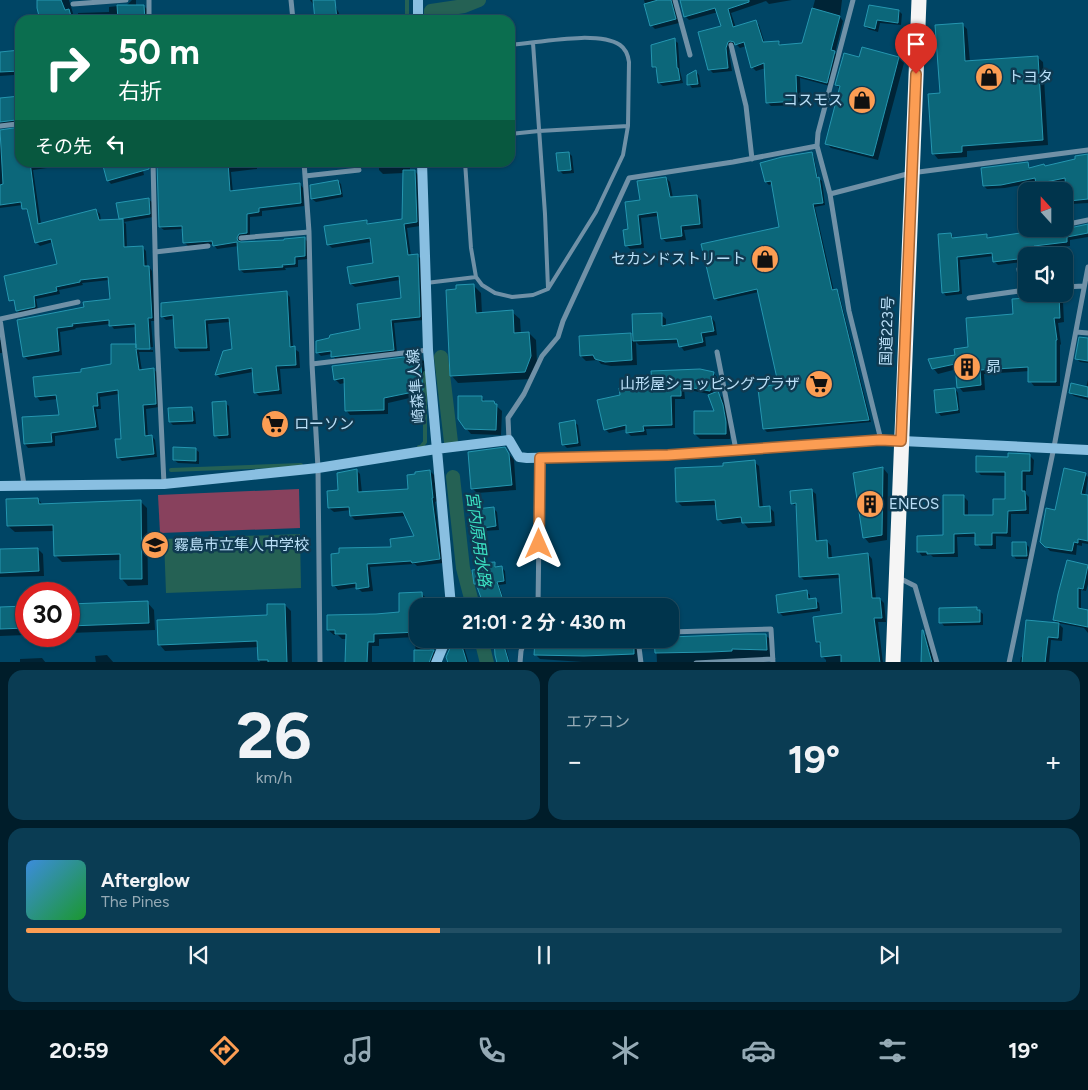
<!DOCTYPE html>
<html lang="ja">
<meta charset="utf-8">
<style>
:root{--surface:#00344c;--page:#0a3c53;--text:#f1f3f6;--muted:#95aab5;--line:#224f64;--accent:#fc9d53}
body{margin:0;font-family:Figtree,"Noto Sans JP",sans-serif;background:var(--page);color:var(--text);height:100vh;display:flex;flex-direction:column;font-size:19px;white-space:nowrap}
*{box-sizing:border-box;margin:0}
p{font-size:16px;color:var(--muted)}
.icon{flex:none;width:28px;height:28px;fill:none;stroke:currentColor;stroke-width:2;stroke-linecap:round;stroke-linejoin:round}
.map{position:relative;height:662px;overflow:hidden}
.drawer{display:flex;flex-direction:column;gap:8px;padding:8px;background:#001d2a;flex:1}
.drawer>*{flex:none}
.banner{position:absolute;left:15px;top:15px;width:500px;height:152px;border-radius:15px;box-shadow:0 1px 4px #0004,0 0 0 1px var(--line);background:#0b6e4f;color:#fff;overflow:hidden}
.needle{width:32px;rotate:339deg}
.tools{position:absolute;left:1018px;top:182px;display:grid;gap:10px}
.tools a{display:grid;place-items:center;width:55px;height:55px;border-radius:10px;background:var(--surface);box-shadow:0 1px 4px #0004,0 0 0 1px var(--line);font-size:25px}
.speed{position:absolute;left:15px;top:582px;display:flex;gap:10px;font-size:25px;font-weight:700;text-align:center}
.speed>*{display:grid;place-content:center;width:65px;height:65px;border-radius:50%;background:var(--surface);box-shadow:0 1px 4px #0004,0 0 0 1px var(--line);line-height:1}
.speed .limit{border:8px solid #d22;background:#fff;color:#111}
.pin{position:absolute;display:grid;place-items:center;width:42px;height:42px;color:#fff;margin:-51px -21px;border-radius:50% 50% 50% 0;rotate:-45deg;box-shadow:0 0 5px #0007}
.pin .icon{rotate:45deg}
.me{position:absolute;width:55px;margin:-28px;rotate:0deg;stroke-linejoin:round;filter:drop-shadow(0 0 4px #0008)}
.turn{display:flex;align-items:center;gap:18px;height:105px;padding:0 20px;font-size:22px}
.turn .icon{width:65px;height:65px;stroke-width:2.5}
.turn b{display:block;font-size:35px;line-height:42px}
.then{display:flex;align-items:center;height:48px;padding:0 20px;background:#0003;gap:10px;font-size:19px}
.big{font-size:38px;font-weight:700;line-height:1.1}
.drawer .widget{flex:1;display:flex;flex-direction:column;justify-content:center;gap:8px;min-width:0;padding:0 18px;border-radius:15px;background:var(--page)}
.drawer .dial{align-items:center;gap:0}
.dial b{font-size:65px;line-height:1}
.song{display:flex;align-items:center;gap:15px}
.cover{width:60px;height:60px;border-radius:8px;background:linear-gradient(135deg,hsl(210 70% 55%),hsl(130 70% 35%))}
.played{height:5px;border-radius:2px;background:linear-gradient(90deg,var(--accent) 40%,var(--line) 40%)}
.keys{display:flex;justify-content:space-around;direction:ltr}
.heat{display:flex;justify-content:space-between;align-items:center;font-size:28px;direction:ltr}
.drawer .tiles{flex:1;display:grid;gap:8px;grid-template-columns:1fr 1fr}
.widget:last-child{grid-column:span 2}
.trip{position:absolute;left:409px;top:598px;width:270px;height:50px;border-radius:15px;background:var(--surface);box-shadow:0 1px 4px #0004,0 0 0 1px var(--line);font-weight:700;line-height:50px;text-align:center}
.menu{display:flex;height:80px;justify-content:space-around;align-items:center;background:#00151e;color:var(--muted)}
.menu .icon{width:35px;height:35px}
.menu .current{color:var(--accent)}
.menu b{font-size:22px;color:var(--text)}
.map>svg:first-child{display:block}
</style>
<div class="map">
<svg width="1088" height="663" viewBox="0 0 1088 663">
<rect width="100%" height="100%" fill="#004565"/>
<path fill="#88415d" d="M299,489l1,39 -140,5 -2,-38z"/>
<path fill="#256154" d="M300,534l1,54 -135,5 -2,-54z"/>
<path fill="#0007" d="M38,0h31l6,20h-34z
M132,0h4v6h8l4,4v10h-70v-7l31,-1v-5l18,-2z
M310,0h22l7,13 1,7h-24l-3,-16z
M644,0h33l2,23 -24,6 -4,-4z
M681,0h111l-23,4 -3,-3 -35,12 5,15 19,-7 4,4 6,19 14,-2 3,4 21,-2 12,-44h27l-2,17 3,4 -8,32 3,3 -8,30 -30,-8 1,27 -30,1 -4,-4 -1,-34 -10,3 -4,-4 -6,-21 -6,2 -4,-4 -5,2 -2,6 3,19 -19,2 -4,-4 13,-42 -4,-15 -29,8 -4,-4z
M870,6l29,5 3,3 -1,11 -21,-2 -2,9 -10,-3 -3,-3z
M962,24l5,5 3,33 67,-5 6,5 5,83 -81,6v6l-29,2 -5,-6z
M674,40l4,3 2,28 3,12 -20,3 -4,-3 -2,-12 -3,-4z
M20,50v73l-17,2 -3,3v-28l17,-2 -3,-23 -14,1v-24z
M898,58l6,5 -26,97 -47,-12 -5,-5 14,-54 -4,-4 24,-26z
M696,72l3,3 2,12 -9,1 -3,-4z
M20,128v34h33l1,5 -21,3 8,54 55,-14 4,4 1,7 21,-1 -2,-1 28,-20 4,3 1,15 -29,5 2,2 1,24 15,-1 4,4 1,16h2l3,4 3,50h-4l2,26 -14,1v2h14v2h-14l3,19 12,-2 3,4 2,34 -13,2 2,28 4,-1 3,4 2,17 -35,4 -4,-4 4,-17 -3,-46 -19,3 1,12h-5l3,21 -44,6v10l-27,2 -3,-4 35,-28 -2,-17 -18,2 -3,-4 -2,-12 77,-20 25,-18 -1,-20 -22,2 -4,-5 -35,4 1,1 -16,3 2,23 -34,5 -4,-4 -5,-35 66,-12 26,-9 -2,-20 -27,3 1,2 -24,5 1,4 -24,5 2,11 -17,4 -4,-4 42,-45 -6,-23 -13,4 -4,-4 -7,-30 -5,-3 -1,-4 -23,3v-77z
M569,153l3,3 2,17 -11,1 -4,-4z
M812,154l2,3 4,21 4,3 3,24 -10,2 19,84 3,-1 2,3 32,129 -104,10 -3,-3 16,-45 -21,-92 -41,9 -3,-3 65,-70 -7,-45 -4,2 -3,-3z
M1088,155v48l-16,1 -4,-3 -1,-20 -26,6 -4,-5 -32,6 -18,1 -3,-3 43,-22 4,4 15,-1 30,-7z
M141,162l3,13 -33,9 -3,-4z
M157,162h144v5l-17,1 -4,-4 -23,1v4l-26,3 2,21 67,-9 3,4 1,18 -42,5v5l-12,1v19l-8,2 -2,5 46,-2 18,-3 4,4v17l-10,1v7l-13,1 1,2 -42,3 -4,-3 -1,-24 -22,3 -4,-5 -25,2 -4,-4 -1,-13 -19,1 -4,-3z
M379,162h31v9h5l3,4 2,51 -13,2 4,28h7l3,3 2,61 -29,3 3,30 -61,7 -4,-6 -11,2 -3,-3 44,-23 40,-31 -2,-19 -45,7 -4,-3 24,-20 -4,-22 -39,6 -4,-4 38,-23 4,4 34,-5v-47l-21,1 -4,-4z
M666,178l4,4 3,16 24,-2 4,4 2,28 -19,2 2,10 -20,2 -4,-4 -3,-22 -18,2 3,30 -14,1 -4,-4 3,-14 13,-30z
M338,181l3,3 2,13 -27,5 -4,-3 -1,-13z
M1088,225v12l-18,3v6l-33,3 2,7h-13v8h-3l-2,-2 -23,3 -4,-4v-5l-34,4 2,34 -16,2 -3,-4 8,-58 4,5 31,-4 4,4 71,-10 4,2z
M474,286l7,7 1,21 30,-2 8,7 1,15 8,-1 7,7 1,23 -5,16 -74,4 -7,-8 6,-84z
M286,293l4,4 3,51 6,4 1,16 -20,1 2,25 -23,2 -4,-4 -2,-20 -33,6 -4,-4 17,-24 -3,-28 -22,2 2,27 -30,1 -3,-4 -2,-29 -9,1 -4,-4z
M1058,297l5,5 1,20 -6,1 3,21 -1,1v41h-26l-4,-5v-10l-46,3 1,16 -22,2 -4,-5 -2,-18 -19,5 -4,-5 -4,-9 26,-4 14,-8 45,-33z
M661,315l5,4v7l45,-9 4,5 2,13 -12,2 1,9 -22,5 -5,-8 -40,2 -3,-3 1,23 -26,1 -10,-2 -3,-4 -12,1 -5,-5 50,-22 3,4z
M1088,339v24l-8,-1 -4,-4z
M0,340h1l1,13h-2z
M419,357l5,4 3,33 -39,9v11l-38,1 -4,-5 -1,-27 -5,1 -5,-5z
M713,373l4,4 -4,17 4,-1 5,4 5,14 3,17v11h-30l-5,-5 21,-22 -7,-18 -25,-5 1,10h-10v29l-29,1 1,6 -16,1 -4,-4v-3l-18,4 -4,-4 -6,-28z
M1088,380v20l-14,-4 -4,-3 16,-5z
M955,389l3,4 2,20 -19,3 -3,-4z
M482,398l5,5h6l9,8 -1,24 -30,-1 -5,-6z
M225,403l4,3 2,32 -12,1 -4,-4z
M192,409l3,3 1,12 -23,1 -3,-3z
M574,422l4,3 3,21 -14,2 -3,-3 -4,-21z
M195,449l4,3v12l-21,-1 -4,-3z
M505,449l9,11 2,30 -39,3 -5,-5z
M1029,455l5,5 -1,15h-7v19l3,3v17h-18v23l-15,-1v13h-15l-4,-5v-7h-20l1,20h-25l-2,-2 -9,1 -4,-5 27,-15 18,-40 5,5v15h26l12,-15v-25l-25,-1 -4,-4 32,-13z
M754,462l5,4 4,42 6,-1 5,5 1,14 -27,2 -5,-6 -20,2 -5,-5 -1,-14 -35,1 -5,-5 48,-33z
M883,468l5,6 -1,66 -18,3 -5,-6z
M356,470l4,4 2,19 48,-3 20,-19 4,4 3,26 -2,1 8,61 -26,3 -2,-2 -45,3 3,24 -11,1 -5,-5 -19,3 -4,-5 -2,-30 60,-7 23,-11 -9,-21 -51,4 -4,-4v-6l-17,2 -5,-4 10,-16z
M1085,474l3,3 -3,19h3v48l-6,-1v3l-5,-1 -1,10 -26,-4 -9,-10 15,-29z
M811,490l5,4 3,48 8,-1 4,5 1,13 36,-5 4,5 4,40h4l4,4 2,19h-8l5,41h-57v-3l-4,-4 -1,-10 -4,-4 27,-28 -4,-36 -36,2 -4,-4 -3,-69 -5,-4z
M38,499l5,6 97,-4 7,7 1,77 -20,1 -6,-7 -1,-19 -59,2 -6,-6 -1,-25 -40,1 -7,-6z
M493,508l4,4 2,18 -16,1 -4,-3z
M1026,544l3,3v12h-13l-3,-4z
M38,549l5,5 1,22 -44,1v-27z
M1068,561l20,5v18l-2,7 -5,-1v20l7,2v21l-4,-5 -26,-5 5,5 -1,13 -11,-1 -2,23h-29l1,-6 3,1 34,-34 -4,-4z
M494,563l4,5h4l3,3 1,13 -7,1 7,21h-21l-6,-18 -4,-4 7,-14z
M806,592l4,3v5h5l4,3 1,8 -37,5 -3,-3 -3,-17z
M421,593l6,6h10l5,5v2h-24v33h11l1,12h4l5,5 -3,7h-20l-1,-26 -36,2v7h-7v17h-26l1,-24h-5l-4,-4h-4l-6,-5 73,-17z
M147,602l7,8 1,20 -86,3v-27z
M285,605l6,6 1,52h-31l-2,-3v-13l-94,4 -6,-7 109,-27z
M26,607v28l-26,1v-28z
M977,609l6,5v11l-39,1 -3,-4z
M923,633l3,2 9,28h-13z
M765,635l5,4 1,20 -71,3 -43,1 -1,-24z
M491,639h25v2h-12l6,22h-12l-3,-22z
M633,639l4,5 1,19h-42l-56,-4 -5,-5 25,-10z
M461,644l3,3 5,16h-20z
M107,655l7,8h-18l-1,-7z
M42,658l4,5h-26v-4z"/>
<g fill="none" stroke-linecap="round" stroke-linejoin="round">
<path stroke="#256154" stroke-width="4" d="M407,0v20
M419,447h2l4,-5v-69
M171,470l130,-5"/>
<path stroke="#256154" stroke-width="14" d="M431,20v-9l33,-5 15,-6
M441,357l10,85
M453,477l10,91 10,38
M481,639l6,24"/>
</g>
<path fill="#0c677a" stroke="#2596b0" d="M37,0h24l4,10 4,-1 3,11h-32l-3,-12z
M313,0h22l2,20h-22z
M658,0h13l5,19 -26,7 -6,-22z
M680,0h69v2l-21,7 5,18 23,-7 7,22 16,-1v4l23,-2 10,-35 28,8 -9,34 4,1 -8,32 -31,-8 1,26 -31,2 -2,-40 -13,5 -7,-26 -9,3 -1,-3 -4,-1 -2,1 -2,6 2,20 -20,2 -10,-38 23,-6 -6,-18 -31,9z
M117,5h27l1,15h-27z
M869,5l30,5 -1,13 -21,-3 -2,9 -11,-3z
M963,23l2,38 73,-5 5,84 -81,6v6l-30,2 -4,-60 12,-1 -5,-68z
M675,38l2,30h1l2,12 -22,3 -2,-16h-4l-1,-22z
M862,47l37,10 -26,99 -48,-12 15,-58 -5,-1 9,-32 15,4z
M20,50v21l-20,1v-20z
M696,70l2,14 -11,1v-10z
M20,96v25l-4,-1 -16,2v-24z
M20,127v35h10l8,62 58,-15 3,11 24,-1 1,28 19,-1 1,20h5l3,52h-4l2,31h-14l3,21 15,-2 2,36 -13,1 2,31 7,-1 2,19 -37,4 -2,-19h6l-3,-49 -21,3 1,13h-5l3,21 -45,6 1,9 -28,2 -2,-27 37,-2 -3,-20 -21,2 -2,-20 48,-5v-3l30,-5v-20h25v4l-1,-24 -26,2v-6l-37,4 1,2 -16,2 2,23 -36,6 -6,-37 67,-13 -1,-5 27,-3 -2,-22 -28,3v2l-24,5 1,4 -23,5 1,11 -19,4 -2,-11 -5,1 -5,-25 53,-12 -6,-25 -16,4 -8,-34h-5l-1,-7 -21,3v-20l3,-1 -3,-54z
M569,152l2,18 -13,1 -2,-18z
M812,152l5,26 2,-1 4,26 -10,1 19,86 5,-1 32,131 -106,9 -5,-40 20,-6 -21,-94 -43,10 -13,-55 78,-17 -8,-46 -6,1 -5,-19 22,-6z
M1088,154v45l-19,2 3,18 -8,2v-20h3l-2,-23 -29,6 -1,-6 -34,7 -18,1 -2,-18 47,-6 1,6 15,-4 1,2 30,-7v-3z
M102,162h47v7l-42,12z
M157,162h71l2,29 70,-8 1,20 -42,5v4l-12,2v19l-8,1 -2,4 1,3 3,1 43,-2v-1l21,-2v19l-10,1v7l-13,1 1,2 -44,3 -2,-28 -24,4 -1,-5 -29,2 -1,-17 -23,1z
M403,170h12l2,52 -13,2 4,31 10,-1 2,63 -29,3 3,30 -63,7v-6l-15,2v-12l13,-3 1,-3 30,-6 -3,-25 44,-6 -2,-22 -49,8 -3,-17 26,-4 -3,-25 -43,7 -3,-19 43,-6v4l35,-5z
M666,177l4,20 27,-2 3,29 -19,2 1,10 -21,3 -4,-27 -19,3 3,29 -16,2 -2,-16 5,-1 -3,-27 15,-2 -3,-19z
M338,180l3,14 -30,5 -1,-14z
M149,198l1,16 -31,5 -3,-16z
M1088,224v9l-21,4v5l-33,4 3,10h-11v2l-33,4 -1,-9 -35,4 2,34 -17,2 -4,-59 13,-1 1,5 35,-4v4l40,-6 38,-3z
M474,284l2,29 37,-3 1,23 15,-1 2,24 -6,16 -75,4 -4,-86 10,-1v-4z
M287,291l3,56 5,-1 1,19 -20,1 3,24 -25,3 -2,-25 -37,7 8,-24 9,-2 -3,-31 -24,2 2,28h-32l-2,-33 -12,2v-14z
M1059,296l1,22h-6l3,22h-1v42h-28v-15l-48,3 1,15 -24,3 -2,-24 -23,5 -4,-10 27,-4 -1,-6 14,-2 -2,-29 47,-4 -1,-15z
M662,313v13l49,-10 3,15 -13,2 2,9 -24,5 -2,-8 -44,2 -1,-27z
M631,333l1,27 -27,2 -10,-3 -2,-4 -13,1 -1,-20z
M1079,337l9,1v23l-13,-2z
M420,355l3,35 -39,8v12l-39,1 -1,-33 -10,2 -2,-14z
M700,369l14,3 -4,19 -29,-5v10h-10l1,29 -29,1 1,5 -18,2v-8l-22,5 -7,-30 23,-5 -1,-7 33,-6 -1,-11z
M1071,383l17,4v10l-19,-4z
M955,388l3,22 -22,3 -2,-23z
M718,391l5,14 3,17v12h-32v-23h20l-6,-16z
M458,396h24v5h12l1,3h2l-1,26 -31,-1 -7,-10z
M226,401l2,34 -14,1 -2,-34z
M192,407l1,14 -24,1 -1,-14z
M575,420l3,23 -16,2 -3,-22z
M173,447l23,1v13l-23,-1z
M505,447l4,7 3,31 -41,4 -3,-37z
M1008,453l22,1v17h-8v20h3l1,19 -18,1 -1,22h-15v12h-17v-12l-21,1v19l-27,1v-2h-10v-16l26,-1v-40h21v20h29v-16h12v-27h-29v-16l32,1z
M755,460l4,47 11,-1 1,16 -29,1 -1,-6 -24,3 -2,-20 -39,2 -1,-34 48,-2v-3z
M883,467l-1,68 -19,3 -10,-65z
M1064,468l22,5 -5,21 7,1v46l-10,-2v4l-4,-1 -2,9 -27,-4 -5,-5 6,-34 9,2z
M357,469l1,23 50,-3 -1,-14 8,-1v-2l15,-2 3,28h-1l8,61 -28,4 -1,-2 -44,3 2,23 -13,2v-6l-24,3 -1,-32 8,-1v-5l52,-1 -1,-8 24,-3 -11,-24 -53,4 -1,-9 -21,1 -1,-17 11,-1 -1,-17z
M812,489l4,52 11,-1 1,18 40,-5 4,45h8l2,20h-8l6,45h-39v-8l-20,2 -1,-15h-4l-3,-25 29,-4 -3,-39 -40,3 -3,-74 -5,1 -1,-13z
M38,498l1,6 102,-4 1,79h-22v-25l-66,2 -1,-31 -46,1 -1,-27z
M494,507l2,19 -18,3 -2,-20z
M1012,542h14l1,14h-15z
M38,548l1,23 -39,2v-24z
M1067,560l21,5 -5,24 -5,-1v20l10,2v17l-35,-7 5,-26z
M495,562v5l7,-1 2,15 -7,1 7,21 -10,3h-10l-8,-22h-2l-2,-14 9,-1v-6z
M807,590l1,9 8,-1 1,10 -39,5 -2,-18z
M422,592l1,14h-5v26l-44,2v8h-6l-1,21h-22l1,-29h-11v-4h-8v-15l49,-1 23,-2v-19z
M148,601l1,22 -80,3v-22z
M267,604h18l2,59h-19v-3h-10l-1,-19 -99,4 -1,-25 110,-5z
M26,606v22l-26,1v-22z
M977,607v3h3v12l-41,1v-15z
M1026,620l33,3 -1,15 -10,-1 -3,26h-23z
M922,630h1l9,33h-11z
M747,634h19l1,16 -35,-1v2l-21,1 -56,1 -1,-14h16v-2z
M494,639h8l7,24h-12l-2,-8z
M610,639h24v15l-50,2 -50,-1 1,-14 23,2v-3z
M461,643l6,20h-19l-2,-6 5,-11z
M414,650h20l-5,13h-15z"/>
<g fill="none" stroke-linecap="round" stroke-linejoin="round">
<path stroke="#7091a7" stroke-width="4" d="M533,43l12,171 3,74
M510,134l29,-3 89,-5
M465,162l6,86 5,29 6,8 13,8 17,4 21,-2 15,-6 48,-77 27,-57 5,-29 1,-64c-1,-7 -3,-13 -9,-17 -23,-15 -82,-2 -110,0
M426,283l50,-6"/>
<path stroke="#7091a7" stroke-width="5" d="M149,0v20
M291,0l2,20
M675,0l15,55
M853,0l-35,133 -1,13 13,48 19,117 32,129
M73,4l53,-4
M731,45l15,61 6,53
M0,126l17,-2
M153,162l4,173 7,149
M304,162l5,70 3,132 6,104 2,195
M305,176l54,-6
M830,194l81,-21 177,-23
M1064,225l24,-5
M241,238l68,-6
M155,252l53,-6
M1019,269l3,21
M1064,287l20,-1
M969,298l57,-8
M1076,332l12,1
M717,352l19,98
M312,364l116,-14
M509,440l-1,-22 16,-24 18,-38 16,-19 5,-16 66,-143 104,-16 84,-16
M24,485l-24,-166 78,-17
M897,577l18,9 22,77
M538,606l2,-148
M670,632l101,-3 2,34
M638,639l3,24
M520,663l1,-12 4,-12
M696,663l77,-4
M1009,663l45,-216 34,-180"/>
<path stroke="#89bfe1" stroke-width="10" d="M418,0v20
M422,162l6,188 23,256
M0,486l164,-2 154,-16 118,-19 73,-9 10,17 8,1 141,-3 213,-15 207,10
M436,663l10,-24"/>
<path stroke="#f5f5f5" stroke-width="15" d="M893,663l26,-663"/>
</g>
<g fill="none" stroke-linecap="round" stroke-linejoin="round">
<g stroke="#a46636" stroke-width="12">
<path id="route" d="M539,544l1,-86 128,-3 212,-15 21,1 15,-367"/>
</g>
<use href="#route" stroke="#fc9d53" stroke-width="9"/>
</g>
<defs>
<g id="shop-disc" transform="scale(1.4375)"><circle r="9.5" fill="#fc9d53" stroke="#0f3a51"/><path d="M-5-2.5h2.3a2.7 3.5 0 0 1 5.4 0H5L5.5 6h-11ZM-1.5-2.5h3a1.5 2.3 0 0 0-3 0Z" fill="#111"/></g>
<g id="building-disc" transform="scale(1.4375)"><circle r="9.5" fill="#fc9d53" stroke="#0f3a51"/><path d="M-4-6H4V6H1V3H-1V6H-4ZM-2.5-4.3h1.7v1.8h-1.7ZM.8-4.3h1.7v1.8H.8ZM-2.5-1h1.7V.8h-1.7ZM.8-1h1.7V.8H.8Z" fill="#111"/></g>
<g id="supermarket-disc" transform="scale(1.4375)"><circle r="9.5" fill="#fc9d53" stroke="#0f3a51"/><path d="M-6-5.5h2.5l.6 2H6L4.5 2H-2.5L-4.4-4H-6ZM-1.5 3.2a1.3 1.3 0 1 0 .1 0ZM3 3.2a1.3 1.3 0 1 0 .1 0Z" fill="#111"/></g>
<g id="school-disc" transform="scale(1.4375)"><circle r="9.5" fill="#fc9d53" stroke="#0f3a51"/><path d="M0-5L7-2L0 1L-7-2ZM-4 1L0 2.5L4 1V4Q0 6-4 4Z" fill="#111"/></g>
</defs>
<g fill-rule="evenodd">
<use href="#shop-disc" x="989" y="77"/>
<use href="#shop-disc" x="862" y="100"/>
<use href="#shop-disc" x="765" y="259"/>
<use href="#building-disc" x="967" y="367"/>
<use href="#supermarket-disc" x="819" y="384"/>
<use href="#supermarket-disc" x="275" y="424"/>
<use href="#building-disc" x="870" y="504"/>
<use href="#school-disc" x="155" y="545"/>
</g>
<g text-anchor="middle" stroke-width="5" stroke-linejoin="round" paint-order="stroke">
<g font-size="15" fill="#bbe0f8" stroke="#0f3a51" text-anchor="start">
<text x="1008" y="82">トヨタ</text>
<text x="843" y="105" text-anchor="end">コスモス</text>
<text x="746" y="264" text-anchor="end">セカンドストリート</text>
<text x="986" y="372">昴</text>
<text x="800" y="389" text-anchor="end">山形屋ショッピングプラザ</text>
<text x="294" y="429">ローソン</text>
<text x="889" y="509">ENEOS</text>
<text x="174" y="550">霧島市立隼人中学校</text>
</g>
<g font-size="15" fill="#bbe0f8" stroke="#0f3a51">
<text transform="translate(887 331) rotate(-88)" y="5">国道223号</text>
<text transform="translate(416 386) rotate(-95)" y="5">崎森隼人線</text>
</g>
<g font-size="16" font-style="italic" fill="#3be1c2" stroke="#0f3a51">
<text transform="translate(479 539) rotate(82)" y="6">宮内原用水路</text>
</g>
</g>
</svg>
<div class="tools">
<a><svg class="needle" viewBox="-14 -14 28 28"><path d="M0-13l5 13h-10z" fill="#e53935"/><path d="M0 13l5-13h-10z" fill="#95aab5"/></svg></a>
<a><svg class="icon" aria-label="sound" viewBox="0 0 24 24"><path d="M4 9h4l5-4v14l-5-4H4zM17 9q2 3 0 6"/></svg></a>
</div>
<div class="speed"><div class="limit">30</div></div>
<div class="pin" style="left:916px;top:74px;background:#d93025"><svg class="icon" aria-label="arrive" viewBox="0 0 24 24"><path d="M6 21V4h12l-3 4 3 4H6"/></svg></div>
<svg class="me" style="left:539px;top:544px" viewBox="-20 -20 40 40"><path d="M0-17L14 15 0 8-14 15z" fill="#fc9d53" stroke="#fff" stroke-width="4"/></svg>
<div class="trip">21:01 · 2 分 · 430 m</div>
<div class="banner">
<div class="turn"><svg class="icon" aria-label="right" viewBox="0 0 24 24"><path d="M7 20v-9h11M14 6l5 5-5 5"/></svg><div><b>50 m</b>右折</div></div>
<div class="then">その先<svg class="icon" aria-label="left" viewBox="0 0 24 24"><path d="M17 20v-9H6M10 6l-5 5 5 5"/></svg></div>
</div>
</div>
<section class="drawer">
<div class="tiles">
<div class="widget dial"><b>26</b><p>km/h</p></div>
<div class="widget"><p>エアコン</p>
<div class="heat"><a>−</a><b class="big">19°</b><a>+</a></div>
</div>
<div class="widget">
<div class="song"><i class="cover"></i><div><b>Afterglow</b><p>The Pines</p></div></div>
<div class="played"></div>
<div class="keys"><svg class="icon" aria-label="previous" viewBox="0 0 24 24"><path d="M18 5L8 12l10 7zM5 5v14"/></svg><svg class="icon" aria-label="pause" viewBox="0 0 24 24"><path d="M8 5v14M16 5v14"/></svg><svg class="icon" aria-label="next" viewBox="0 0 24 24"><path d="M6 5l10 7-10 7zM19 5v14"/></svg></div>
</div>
</div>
</section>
<nav class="menu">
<b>20:59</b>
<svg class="icon current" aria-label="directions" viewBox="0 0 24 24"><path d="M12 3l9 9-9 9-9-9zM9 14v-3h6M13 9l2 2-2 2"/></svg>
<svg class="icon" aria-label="music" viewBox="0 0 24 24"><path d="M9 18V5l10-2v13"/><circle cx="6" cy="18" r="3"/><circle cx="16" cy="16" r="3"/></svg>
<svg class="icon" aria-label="phone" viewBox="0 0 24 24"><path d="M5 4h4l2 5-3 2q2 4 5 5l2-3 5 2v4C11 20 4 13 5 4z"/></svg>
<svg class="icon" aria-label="climate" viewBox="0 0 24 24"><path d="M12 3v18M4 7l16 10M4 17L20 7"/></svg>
<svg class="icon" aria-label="car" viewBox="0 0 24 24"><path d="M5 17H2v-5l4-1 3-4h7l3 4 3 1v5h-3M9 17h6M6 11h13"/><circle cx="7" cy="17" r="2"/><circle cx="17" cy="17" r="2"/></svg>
<svg class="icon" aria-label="filters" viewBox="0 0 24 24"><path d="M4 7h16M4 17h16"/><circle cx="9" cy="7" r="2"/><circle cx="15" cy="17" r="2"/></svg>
<b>19°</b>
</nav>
